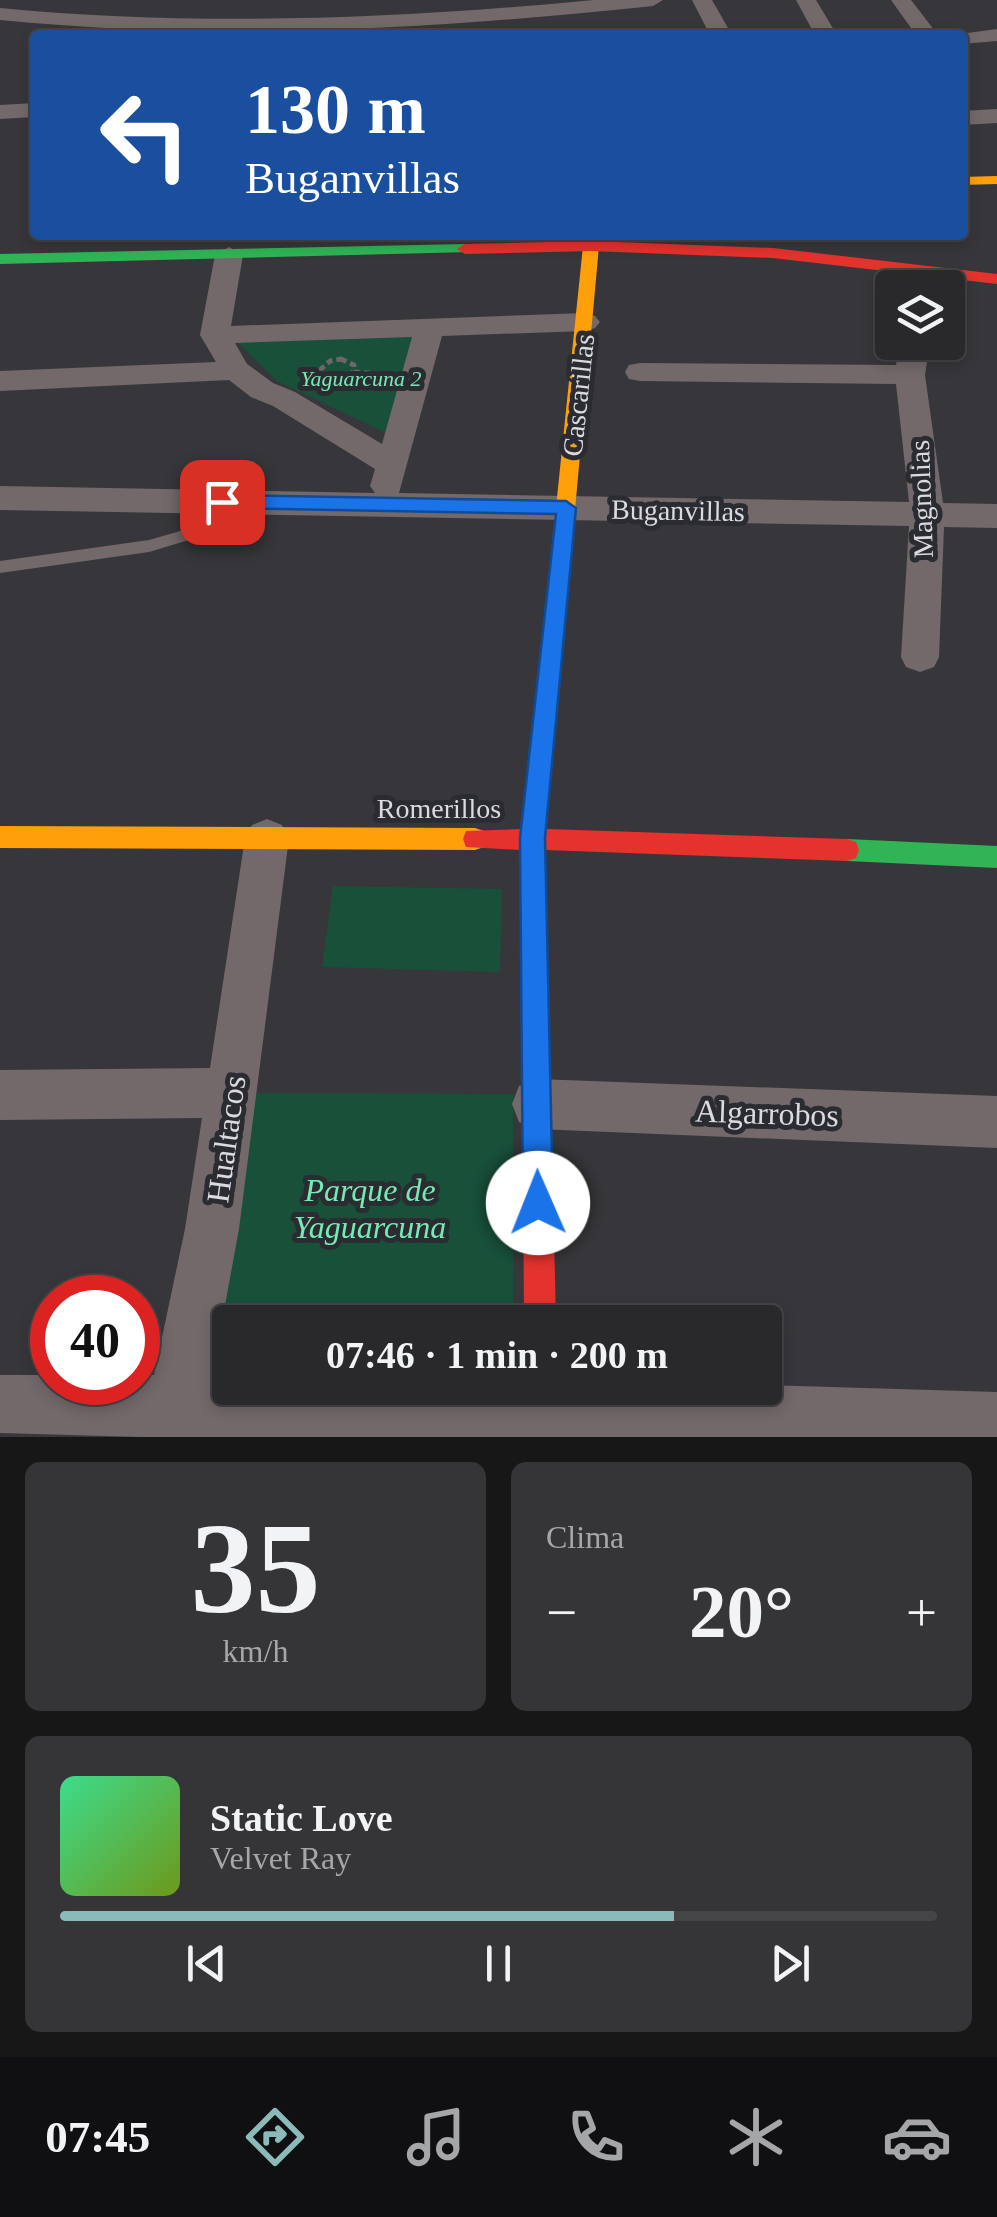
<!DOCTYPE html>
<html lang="es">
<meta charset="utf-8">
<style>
:root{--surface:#29292c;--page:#353538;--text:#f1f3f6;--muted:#a5a6a9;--line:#454548;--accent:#8bbbb9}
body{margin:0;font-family:Georgia,serif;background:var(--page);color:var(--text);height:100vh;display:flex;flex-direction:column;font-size:38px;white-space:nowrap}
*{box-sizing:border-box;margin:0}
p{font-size:32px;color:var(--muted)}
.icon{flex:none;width:55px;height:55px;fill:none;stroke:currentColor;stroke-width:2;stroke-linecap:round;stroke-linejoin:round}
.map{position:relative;height:1437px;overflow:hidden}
.sheet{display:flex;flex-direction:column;gap:25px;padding:25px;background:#171718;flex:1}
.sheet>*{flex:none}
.top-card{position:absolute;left:30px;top:30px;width:938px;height:210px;border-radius:10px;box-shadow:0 5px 15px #0003,0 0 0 2px var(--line);background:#1a4fa0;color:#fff;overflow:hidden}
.tools{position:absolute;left:875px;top:270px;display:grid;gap:20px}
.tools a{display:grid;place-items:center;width:90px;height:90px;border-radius:10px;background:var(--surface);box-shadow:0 5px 15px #0003,0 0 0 2px var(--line);font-size:50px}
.speed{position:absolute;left:30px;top:1275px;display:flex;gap:20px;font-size:50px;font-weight:700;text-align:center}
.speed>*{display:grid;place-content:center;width:130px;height:130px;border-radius:50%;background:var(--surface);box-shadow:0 5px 15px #0003,0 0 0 2px var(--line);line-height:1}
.speed .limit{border:15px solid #d22;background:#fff;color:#111}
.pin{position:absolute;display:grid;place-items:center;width:85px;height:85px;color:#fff;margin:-42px;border-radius:20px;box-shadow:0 5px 15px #0006}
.me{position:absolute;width:110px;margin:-55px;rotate:359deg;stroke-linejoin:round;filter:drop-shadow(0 0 8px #0008)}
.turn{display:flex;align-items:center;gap:35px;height:210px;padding:0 50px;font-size:45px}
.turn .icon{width:130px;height:130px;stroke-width:2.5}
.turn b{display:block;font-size:70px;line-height:85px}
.big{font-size:75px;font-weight:700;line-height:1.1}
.sheet .card{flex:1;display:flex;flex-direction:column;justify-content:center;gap:15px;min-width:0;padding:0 35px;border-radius:15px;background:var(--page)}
.sheet .dial{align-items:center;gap:0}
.dial b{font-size:130px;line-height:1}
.song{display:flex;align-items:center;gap:30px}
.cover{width:120px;height:120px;border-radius:15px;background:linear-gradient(135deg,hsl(150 70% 55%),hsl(80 70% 35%))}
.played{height:10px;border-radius:5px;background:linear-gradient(90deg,var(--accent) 70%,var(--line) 70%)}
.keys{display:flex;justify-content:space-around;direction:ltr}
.heat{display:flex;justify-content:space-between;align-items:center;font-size:55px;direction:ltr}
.sheet .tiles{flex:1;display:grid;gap:25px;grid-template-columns:1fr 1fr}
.card:last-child{grid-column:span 2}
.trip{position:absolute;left:212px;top:1305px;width:570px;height:100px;border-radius:10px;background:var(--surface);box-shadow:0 5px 15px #0003,0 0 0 2px var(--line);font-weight:700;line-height:100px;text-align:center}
.dock{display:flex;height:160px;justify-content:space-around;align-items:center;background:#101012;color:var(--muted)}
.dock .icon{width:70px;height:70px}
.dock .current{color:var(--accent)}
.dock b{font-size:45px;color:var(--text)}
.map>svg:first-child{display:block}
</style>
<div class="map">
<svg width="997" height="1437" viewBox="0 0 997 1437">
<rect width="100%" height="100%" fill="#37373b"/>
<path fill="#18503a" d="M409,336l3,3 -24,95 -111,-53 -41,-40z
M333,886l169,3 -2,83 -178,-5z
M245,1093l268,1v228h-283v62h-8l-19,-23z"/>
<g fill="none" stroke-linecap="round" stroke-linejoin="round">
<path stroke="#6d6768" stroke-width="5" stroke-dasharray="6 4" stroke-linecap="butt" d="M341,359l13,6 -2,10 -15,5 -14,-5 -2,-6 9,-8z
M354,372l29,2"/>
<path fill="#73696a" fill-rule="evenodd" d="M257,497l9,6 -3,4 -74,33 -40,12 -149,21v-12l149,-21 28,-8z"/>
<path fill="#73696a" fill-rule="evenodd" d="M594,0h69l-10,6c-222,23 -430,36 -653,14v-12c199,19 395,11 594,-8z
M692,0h20l20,35h-22z
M796,0h20l21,35h-22z
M891,0h20l27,35h-22z
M997,29v12l-35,3v-9h-9z
M35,103v14l-35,2v-14z
M997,109v14l-35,2v-14z
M229,247l14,8 -12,71 354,-13 10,3 5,6 -5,6 -10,3 -143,5 -43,157 510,9 -13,-118 -256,-3 -11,-2 -4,-7 4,-7 11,-2 256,2 4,-23h30l-5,33 18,128 54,1v24l-53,-1 -5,130 -5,10 -14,5 -14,-5 -5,-10 8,-131 -909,-16v-24l375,7 -5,-7 5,-17 -102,-63 -22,-9 -22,-17 -229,11v-20l216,-9 -16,-27 15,-80zM412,337l-30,107 -87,-52 -22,-9 -26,-19 -12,-21z
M267,819l15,6 7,13 -50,391 -27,147h18v12l535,-3 232,7v45h-856l-141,-4v-58h52v7h86v-7h16l31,-146 17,-111 -202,2v-50l210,-2 35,-230 7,-13z
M537,1079l460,17v52l-460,-19 -18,-7 -7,-18 7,-18z"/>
<path fill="#30b455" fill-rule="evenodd" d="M465,244l5,2v6l-470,12v-10z
M847,839l150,7v22l-150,-7 -9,-3 -3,-8 3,-8z"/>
<path fill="#ff9f0a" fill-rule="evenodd" d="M997,176v8l-35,1v-8z
M591,241l8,5 -44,484 -3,7h-16l-3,-7 50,-484z
M0,826l475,2 9,3 3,8 -3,8 -9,3 -475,-2z"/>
<path fill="#e5322d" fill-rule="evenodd" d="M591,241l182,7 224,26v10l-224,-26 -182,-7 -126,3 -8,-5 8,-5z
M544,721l8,2 3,7 -9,99 301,10 9,3 3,8 -3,8 -9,3 -302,-11 11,472h-32l-3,-472 -55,-3 -3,-8 3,-8 56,-2 11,-99 3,-7z"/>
</g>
<path fill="#1a73e8" stroke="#114b97" stroke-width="2.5" d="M222,495l344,6 10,7 -31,330 8,365 -4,10 -11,5 -11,-5 -4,-10 -3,-365 36,-324 -334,-6 -10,-6z"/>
<g text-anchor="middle" stroke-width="10" stroke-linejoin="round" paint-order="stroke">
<g font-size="22" font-style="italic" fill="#74ebb5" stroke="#2b2c32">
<text x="361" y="386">Yaguarcuna 2</text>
</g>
<g font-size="28" fill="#dadadf" stroke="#2b2c32">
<text transform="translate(578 395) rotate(-84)" y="10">Cascarillas</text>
<text transform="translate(921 499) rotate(-92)" y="10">Magnolias</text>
<text transform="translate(678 510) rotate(1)" y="10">Buganvillas</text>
<text x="439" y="818">Romerillos</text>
</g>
<g font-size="32" fill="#dadadf" stroke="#2b2c32">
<text transform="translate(767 1113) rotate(2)" y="11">Algarrobos</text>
<text transform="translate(226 1139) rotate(-82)" y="11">Hualtacos</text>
</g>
<g font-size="32" font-style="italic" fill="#74ebb5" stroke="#2b2c32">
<text x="370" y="1201">Parque de<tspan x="370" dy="37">Yaguarcuna</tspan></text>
</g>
</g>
</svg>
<div class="tools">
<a><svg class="icon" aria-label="layers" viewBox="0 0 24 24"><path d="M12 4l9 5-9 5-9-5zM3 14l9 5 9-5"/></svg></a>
</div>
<div class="speed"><div class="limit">40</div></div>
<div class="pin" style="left:222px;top:502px;background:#d93025"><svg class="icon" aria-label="arrive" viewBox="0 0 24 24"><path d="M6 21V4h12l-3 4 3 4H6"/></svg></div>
<svg class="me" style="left:538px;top:1203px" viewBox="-20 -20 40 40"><circle r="19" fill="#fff"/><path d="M0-13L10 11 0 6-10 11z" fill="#1a73e8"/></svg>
<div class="trip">07:46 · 1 min · 200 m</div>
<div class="top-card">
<div class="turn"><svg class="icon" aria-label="left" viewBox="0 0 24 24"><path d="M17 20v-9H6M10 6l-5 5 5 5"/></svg><div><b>130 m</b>Buganvillas</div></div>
</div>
</div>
<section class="sheet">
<div class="tiles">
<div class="card dial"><b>35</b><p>km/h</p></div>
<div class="card"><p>Clima</p>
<div class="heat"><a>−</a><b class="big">20°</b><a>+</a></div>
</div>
<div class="card">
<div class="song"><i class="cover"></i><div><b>Static Love</b><p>Velvet Ray</p></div></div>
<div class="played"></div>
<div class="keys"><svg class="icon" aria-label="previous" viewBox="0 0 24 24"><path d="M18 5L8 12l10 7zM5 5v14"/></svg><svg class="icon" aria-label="pause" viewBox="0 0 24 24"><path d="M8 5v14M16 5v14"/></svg><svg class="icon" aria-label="next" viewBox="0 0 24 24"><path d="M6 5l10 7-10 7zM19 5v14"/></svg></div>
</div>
</div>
</section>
<nav class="dock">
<b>07:45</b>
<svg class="icon current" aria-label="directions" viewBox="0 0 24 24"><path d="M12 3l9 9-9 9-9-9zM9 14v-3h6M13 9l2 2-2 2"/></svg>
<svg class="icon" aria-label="music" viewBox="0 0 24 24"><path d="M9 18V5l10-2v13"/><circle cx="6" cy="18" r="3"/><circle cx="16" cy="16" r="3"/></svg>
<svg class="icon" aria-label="phone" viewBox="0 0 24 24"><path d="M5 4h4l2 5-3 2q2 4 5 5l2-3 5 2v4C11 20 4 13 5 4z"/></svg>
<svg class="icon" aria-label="climate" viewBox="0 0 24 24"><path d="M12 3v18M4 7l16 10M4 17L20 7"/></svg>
<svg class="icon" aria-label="car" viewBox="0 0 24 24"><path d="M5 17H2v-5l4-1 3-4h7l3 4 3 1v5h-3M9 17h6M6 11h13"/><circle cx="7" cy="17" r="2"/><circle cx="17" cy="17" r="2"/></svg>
</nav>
